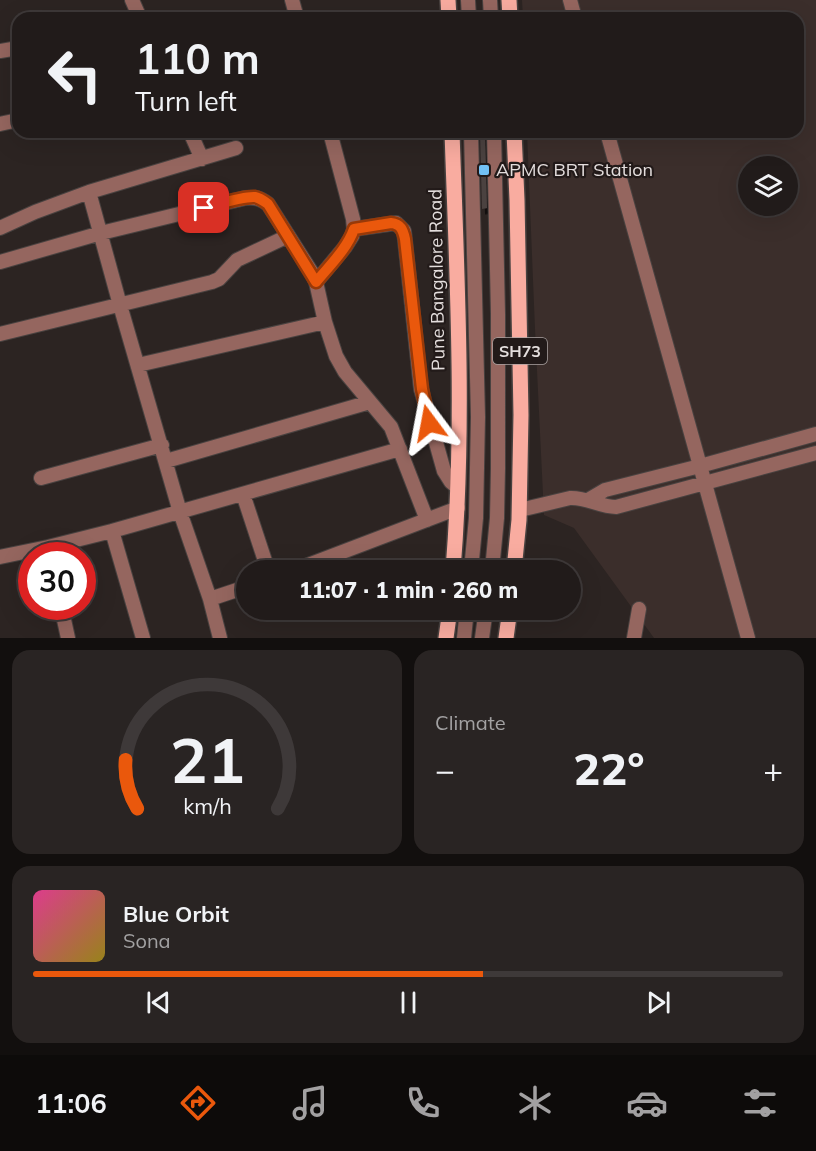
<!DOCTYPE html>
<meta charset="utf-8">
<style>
:root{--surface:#211b1a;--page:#292423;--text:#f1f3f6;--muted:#a2a1a2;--line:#3e3939;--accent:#ea580c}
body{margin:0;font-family:Mulish,sans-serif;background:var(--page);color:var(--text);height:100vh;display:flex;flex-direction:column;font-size:22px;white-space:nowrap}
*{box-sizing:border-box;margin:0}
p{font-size:20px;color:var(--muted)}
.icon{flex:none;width:33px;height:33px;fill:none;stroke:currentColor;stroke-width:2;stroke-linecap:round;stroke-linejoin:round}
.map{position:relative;height:638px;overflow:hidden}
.panel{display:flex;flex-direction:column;gap:12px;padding:12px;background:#120f0e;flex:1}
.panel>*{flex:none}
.guide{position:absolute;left:12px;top:12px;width:792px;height:126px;border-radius:18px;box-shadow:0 6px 24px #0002,0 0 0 2px var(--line);background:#211b1a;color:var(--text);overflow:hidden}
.buttons{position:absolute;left:738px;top:156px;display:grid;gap:12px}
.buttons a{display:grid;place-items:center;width:60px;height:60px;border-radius:50%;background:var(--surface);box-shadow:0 6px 24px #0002,0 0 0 2px var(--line);font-size:30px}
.speed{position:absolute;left:18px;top:542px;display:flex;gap:12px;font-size:30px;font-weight:700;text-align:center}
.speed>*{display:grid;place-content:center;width:78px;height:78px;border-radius:50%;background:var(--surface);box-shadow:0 6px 24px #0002,0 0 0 2px var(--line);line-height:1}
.speed .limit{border:9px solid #d22;background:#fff;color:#111}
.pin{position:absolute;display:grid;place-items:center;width:51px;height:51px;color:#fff;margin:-26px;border-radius:12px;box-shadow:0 3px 9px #0006}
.me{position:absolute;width:66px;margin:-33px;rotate:347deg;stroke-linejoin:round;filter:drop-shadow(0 0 4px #0008)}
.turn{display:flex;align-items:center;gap:21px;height:126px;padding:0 24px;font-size:27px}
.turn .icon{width:78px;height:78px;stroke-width:2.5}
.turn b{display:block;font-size:42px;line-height:51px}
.big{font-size:45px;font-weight:800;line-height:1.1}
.panel .widget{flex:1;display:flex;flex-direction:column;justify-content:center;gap:9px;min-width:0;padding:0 21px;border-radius:18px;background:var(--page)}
.panel .dial{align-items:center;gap:0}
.dial svg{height:156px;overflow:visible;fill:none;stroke:var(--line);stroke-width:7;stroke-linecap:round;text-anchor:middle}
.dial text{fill:var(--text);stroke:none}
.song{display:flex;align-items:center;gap:18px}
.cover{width:72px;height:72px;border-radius:9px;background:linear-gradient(135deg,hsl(330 70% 55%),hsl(50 70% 35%))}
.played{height:6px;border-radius:3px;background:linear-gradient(90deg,var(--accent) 60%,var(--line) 60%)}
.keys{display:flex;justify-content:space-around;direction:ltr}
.heat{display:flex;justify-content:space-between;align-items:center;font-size:33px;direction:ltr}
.panel .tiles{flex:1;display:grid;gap:12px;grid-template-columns:1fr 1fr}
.widget:last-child{grid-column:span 2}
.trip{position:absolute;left:236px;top:560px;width:345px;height:60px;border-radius:30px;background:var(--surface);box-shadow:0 6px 24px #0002,0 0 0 2px var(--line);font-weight:800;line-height:60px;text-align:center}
.tabs{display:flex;height:96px;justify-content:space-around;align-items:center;background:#0d0b0a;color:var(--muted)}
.tabs .icon{width:42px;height:42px}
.tabs .selected{color:var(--accent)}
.tabs b{font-size:27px;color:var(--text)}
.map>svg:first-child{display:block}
</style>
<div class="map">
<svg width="816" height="638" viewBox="0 0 816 638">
<defs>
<filter id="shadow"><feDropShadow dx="3" dy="5.5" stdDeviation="0" flood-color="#0009"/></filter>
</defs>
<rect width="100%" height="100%" fill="#2c2422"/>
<path fill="#3b2e2b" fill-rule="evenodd" d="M522,0h294v638h-162l-80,-110 -30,-13 -9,-186 -8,-197h271v-114h-275zM748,166h40v40h-40z"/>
<path fill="#4b4240" filter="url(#shadow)" d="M480,132h5l2,76 -5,1z"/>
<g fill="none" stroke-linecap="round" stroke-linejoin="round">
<g stroke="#494240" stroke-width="16">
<path id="minor" d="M132,0l8,18
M292,0l5,18
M468,0l1,18
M490,0l1,18
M570,0l5,18
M0,51l18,-3
M0,124l18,-4
M190,132l12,27
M607,132l141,506
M89,192l31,113 60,207 30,87 10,39
M0,228l35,-16 54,-20 147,-44
M354,229l42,-6 8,8 17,158 23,82 7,11 7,6
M0,262l101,-29 144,-35c10,-1 15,0 23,6l44,69 4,9 9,40 11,34 9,16 46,55 36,93
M316,282l29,-35 7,-11 2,-7 -1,-10 -23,-87
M0,334l212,-52 7,-3 18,-19 51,-24
M138,365l187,-43
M166,461l204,-59
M41,478l121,-33
M243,494l25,76
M588,500l17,-10 95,-24 116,-32
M520,510l50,-12c16,-1 30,9 46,9l200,-54
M112,531l31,107
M0,557l48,-10 64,-16 288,-82
M295,570l163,-62
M471,570l5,-52 2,-101 -7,-285
M492,570l5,-52 1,-50v-154l-4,-182
M210,599l36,-12
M61,606l7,32
M464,638l3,-29
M482,638l4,-29
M634,638l5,-29"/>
</g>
<g stroke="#494240" stroke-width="18">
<path id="major" d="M448,0l1,18
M509,0l1,18
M452,132c5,146 13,292 1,438
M514,570l5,-50 2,-105 -4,-215 -3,-68
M446,638l4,-29
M506,638l4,-29"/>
</g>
<use href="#minor" stroke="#95665f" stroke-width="14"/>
<use href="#major" stroke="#f9aca0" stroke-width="15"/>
</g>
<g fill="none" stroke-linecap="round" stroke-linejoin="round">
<g stroke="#983908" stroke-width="15">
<path id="route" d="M204,208c13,-3 38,-12 51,-11 5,1 9,4 13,7l48,78c14,-17 31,-33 38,-53l37,-6c10,1 12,7 14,16l17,150 7,34"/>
</g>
<use href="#route" stroke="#ea580c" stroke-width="10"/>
</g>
<rect fill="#72c1f5" stroke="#221a19" stroke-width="2" x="478" y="164" width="12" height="12" rx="3"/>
<g text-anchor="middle" stroke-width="4.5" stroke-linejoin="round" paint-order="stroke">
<rect fill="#221a19" stroke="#aaa3a2" stroke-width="1.5" x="493" y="338" width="54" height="26" rx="4.5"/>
<g font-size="16" font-weight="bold" fill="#e4dedd">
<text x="520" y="357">SH73</text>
</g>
<g font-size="18" fill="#e4dedd" stroke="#221a19" text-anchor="start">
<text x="496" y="176">APMC BRT Station</text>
</g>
<g font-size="18" fill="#e4dedd" stroke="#221a19">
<text transform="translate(437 280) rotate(-91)" y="6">Pune Bangalore Road</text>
</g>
</g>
</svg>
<div class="buttons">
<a><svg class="icon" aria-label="layers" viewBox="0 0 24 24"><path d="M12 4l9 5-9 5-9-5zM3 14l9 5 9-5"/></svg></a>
</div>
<div class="speed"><div class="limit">30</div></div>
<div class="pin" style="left:204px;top:208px;background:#d93025"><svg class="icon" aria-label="arrive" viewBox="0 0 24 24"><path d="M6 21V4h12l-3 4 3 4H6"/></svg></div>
<svg class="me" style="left:429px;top:423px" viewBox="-20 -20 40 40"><path d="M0-17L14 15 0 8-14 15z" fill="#ea580c" stroke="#fff" stroke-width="4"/></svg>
<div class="trip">11:07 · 1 min · 260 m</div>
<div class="guide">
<div class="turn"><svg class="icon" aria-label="left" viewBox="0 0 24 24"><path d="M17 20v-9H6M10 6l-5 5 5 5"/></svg><div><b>110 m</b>Turn left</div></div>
</div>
</div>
<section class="panel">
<div class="tiles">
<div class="widget dial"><svg viewBox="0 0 100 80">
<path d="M14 69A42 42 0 1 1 86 69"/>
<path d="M14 69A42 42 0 0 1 8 44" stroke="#ea580c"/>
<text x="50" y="56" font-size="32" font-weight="700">21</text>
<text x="50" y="72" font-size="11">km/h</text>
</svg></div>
<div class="widget"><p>Climate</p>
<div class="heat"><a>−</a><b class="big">22°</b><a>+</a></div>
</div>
<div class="widget">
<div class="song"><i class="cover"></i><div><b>Blue Orbit</b><p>Sona</p></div></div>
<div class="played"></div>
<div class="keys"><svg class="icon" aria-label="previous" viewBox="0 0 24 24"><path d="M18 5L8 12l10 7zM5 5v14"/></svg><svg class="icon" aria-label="pause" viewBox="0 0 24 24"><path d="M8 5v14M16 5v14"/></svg><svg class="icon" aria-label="next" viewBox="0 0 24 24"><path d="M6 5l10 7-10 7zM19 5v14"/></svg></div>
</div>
</div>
</section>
<nav class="tabs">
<b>11:06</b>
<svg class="icon selected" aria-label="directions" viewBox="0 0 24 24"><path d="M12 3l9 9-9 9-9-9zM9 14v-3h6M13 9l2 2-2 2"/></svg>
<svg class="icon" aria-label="music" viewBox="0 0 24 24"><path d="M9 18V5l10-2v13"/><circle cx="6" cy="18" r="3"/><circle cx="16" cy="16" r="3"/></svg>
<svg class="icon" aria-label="phone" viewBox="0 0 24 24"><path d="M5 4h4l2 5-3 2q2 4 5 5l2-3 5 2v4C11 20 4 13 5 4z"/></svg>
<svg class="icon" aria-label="climate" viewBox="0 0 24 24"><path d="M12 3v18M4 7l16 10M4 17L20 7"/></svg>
<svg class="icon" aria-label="car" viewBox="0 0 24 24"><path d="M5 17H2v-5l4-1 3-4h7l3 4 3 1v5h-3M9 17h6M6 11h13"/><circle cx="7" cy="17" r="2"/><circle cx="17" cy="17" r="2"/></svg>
<svg class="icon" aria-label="filters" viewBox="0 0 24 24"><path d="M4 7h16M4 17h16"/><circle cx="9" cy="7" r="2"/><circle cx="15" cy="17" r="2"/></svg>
</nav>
